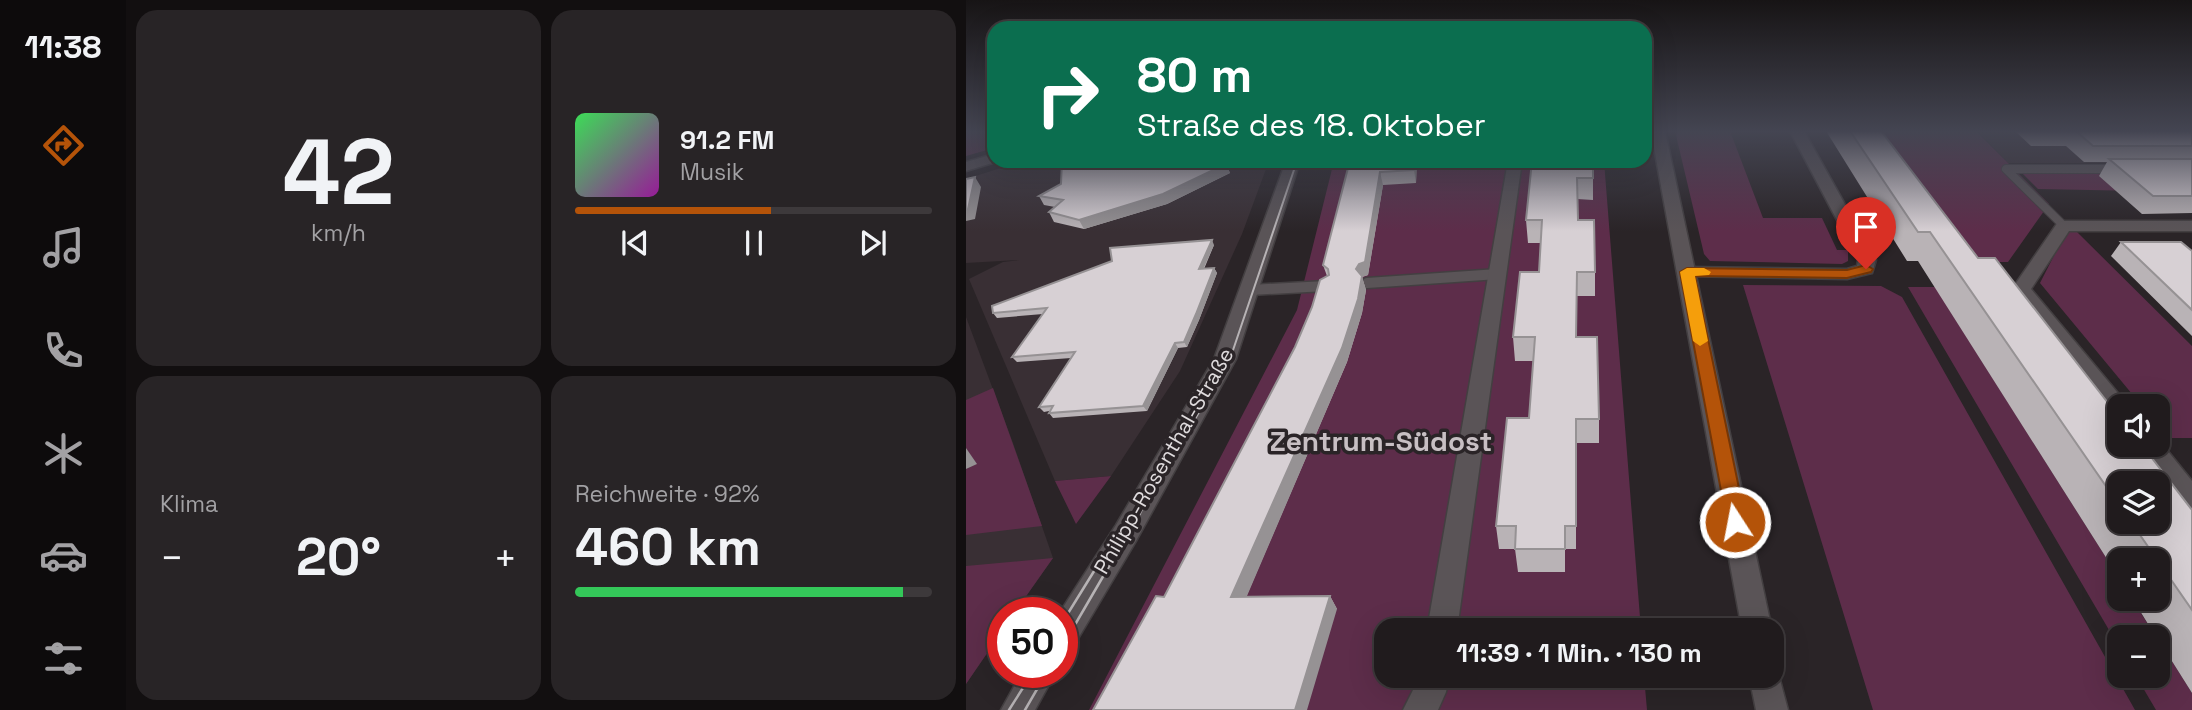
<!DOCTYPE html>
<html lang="de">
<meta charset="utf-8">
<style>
:root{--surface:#201b1d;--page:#282426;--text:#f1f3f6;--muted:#a2a1a4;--line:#3d393b;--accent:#b45309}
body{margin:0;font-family:"Space Grotesk",sans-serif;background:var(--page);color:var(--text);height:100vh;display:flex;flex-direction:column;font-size:26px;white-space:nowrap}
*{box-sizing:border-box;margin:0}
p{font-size:23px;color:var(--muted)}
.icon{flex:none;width:38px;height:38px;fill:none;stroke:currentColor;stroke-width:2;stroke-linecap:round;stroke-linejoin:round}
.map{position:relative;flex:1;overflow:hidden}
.sheet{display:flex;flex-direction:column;gap:10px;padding:10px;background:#120f10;width:840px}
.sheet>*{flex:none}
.banner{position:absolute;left:21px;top:21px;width:665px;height:147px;border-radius:21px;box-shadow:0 7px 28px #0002,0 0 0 2px var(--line);background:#0b6e4f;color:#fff;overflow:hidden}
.fabs{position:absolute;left:1141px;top:394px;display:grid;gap:14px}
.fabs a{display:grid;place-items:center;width:63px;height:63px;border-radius:14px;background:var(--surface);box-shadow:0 7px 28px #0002,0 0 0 2px var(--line);font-size:35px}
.speed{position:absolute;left:21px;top:597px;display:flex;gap:14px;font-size:35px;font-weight:700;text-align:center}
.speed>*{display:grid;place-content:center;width:91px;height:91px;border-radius:50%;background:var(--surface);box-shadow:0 7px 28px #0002,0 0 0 2px var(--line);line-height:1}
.speed .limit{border:10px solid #d22;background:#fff;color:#111}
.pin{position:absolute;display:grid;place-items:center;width:60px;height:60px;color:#fff;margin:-72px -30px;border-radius:50% 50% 50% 0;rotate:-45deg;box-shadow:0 0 7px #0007}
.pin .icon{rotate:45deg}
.me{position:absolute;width:77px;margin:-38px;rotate:349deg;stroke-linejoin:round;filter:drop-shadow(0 0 5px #0008)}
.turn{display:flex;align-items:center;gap:24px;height:147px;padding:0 35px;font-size:32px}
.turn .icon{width:91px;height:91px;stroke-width:2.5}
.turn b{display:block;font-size:49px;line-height:60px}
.big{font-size:52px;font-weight:700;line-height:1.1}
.sheet .card{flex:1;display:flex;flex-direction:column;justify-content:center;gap:10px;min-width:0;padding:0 24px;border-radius:21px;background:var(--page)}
.sheet .dial{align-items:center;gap:0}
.dial b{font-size:91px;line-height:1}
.song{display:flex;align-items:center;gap:21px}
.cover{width:84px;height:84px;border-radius:10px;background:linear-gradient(135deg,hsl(130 70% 55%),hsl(300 70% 35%))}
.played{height:7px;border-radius:4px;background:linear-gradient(90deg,var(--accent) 55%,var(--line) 55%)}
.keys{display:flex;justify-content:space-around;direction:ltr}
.heat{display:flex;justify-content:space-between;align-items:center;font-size:38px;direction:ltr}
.charge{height:10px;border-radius:5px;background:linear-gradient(90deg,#34c759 92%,var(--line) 0)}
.sheet .tiles{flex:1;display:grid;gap:10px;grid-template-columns:repeat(2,1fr)}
.trip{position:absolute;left:408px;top:618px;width:410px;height:70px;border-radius:21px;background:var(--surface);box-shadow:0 7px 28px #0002,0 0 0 2px var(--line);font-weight:700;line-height:70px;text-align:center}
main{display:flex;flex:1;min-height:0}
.menu{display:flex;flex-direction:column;width:126px;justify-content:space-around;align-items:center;background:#0d0b0c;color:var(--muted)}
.menu .icon{width:49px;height:49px}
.menu .active{color:var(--accent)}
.menu b{font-size:32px;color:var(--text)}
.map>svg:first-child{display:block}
</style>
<main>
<nav class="menu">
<b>11:38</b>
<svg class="icon active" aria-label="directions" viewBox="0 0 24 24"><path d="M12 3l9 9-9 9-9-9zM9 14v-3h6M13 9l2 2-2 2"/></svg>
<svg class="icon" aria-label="music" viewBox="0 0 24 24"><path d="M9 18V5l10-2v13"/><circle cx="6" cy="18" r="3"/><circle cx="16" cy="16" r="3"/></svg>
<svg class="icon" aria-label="phone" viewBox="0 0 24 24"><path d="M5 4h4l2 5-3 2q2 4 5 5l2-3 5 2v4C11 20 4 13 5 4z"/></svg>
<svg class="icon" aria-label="climate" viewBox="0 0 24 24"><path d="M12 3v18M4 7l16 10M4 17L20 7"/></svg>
<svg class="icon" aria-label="car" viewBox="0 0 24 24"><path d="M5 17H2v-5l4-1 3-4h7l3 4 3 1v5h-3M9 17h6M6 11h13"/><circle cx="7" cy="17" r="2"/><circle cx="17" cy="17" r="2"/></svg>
<svg class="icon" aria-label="filters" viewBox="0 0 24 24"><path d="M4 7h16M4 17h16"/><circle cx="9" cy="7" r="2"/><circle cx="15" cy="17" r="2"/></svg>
</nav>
<section class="sheet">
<div class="tiles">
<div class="card dial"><b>42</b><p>km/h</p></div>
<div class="card">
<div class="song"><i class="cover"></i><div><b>91.2 FM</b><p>Musik</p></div></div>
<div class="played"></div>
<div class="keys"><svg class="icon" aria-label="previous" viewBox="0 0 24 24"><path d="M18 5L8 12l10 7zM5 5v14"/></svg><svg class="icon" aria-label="pause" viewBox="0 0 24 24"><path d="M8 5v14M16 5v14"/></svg><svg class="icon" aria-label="next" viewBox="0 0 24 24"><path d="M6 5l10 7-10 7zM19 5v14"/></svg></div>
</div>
<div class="card"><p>Klima</p>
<div class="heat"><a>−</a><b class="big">20°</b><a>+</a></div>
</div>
<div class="card"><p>Reichweite · 92%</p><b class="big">460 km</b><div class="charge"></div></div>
</div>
</section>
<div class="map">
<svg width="1226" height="710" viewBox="0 0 1226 710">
<rect width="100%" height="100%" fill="#2a2427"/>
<path fill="#392f34" d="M1011,131h215v32h-184z
M57,161h246l-27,73 -62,137 -69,105 -56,5 -86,-202 34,-17 16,-2 -53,3v-84z
M0,317l47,126 40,115 -38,54h-12v18l-37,54z"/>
<path fill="#5d2d4a" d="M0,131h28v17l-28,8z
M709,131h55l33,87h59l15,32h11v11l-6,3 -132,-3 -6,-7z
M896,131h114l73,73 -41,58h-51z
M368,161h270l37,469h-255v46h258l3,34h-558l208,-400z
M1053,170l173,1v21l-154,-3z
M1101,230l9,1 116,115v92h-23l-11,-14v-18h-16l-102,-123z
M777,285l138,1 21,11 233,413h-262z
M942,287h27l184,291v20l13,1 24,38h-37v10z
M27,388l49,138 -76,9v-66l10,-5 -10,-16v-48z
M145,476l-35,48 -21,-43z
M87,558l-38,54h-12v18l-37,54v-118z
M1192,639l34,54v17h-36l-20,-34h22z"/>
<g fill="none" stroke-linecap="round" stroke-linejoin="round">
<g stroke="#433f41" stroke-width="10">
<path id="service-far1" d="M1098,226l-58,-57h109"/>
</g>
<g stroke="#433f41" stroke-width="13">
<path id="service" d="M401,283l131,-9
M284,290l76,-4"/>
</g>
<g stroke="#433f41" stroke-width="3">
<path id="minor" d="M824,131h14l72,129 -4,13 -25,6 -166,-3 -3,-4 9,-5 160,2 10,-3 1,-6z
M28,154v7h5l-33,10v-9z
M320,161h14l-64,198 -100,182 -63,106 -11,4v-39h-2l56,-87 98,-166z
M542,161h14l-65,469h-30z
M1098,221h128v10h-123l-38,58 96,115 1,2h-9v12l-8,-2 -99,-127 46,-67z
M1192,439l34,42v30l-9,-3 -47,-64h22z
M56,672h34l-21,38h-34z
M451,676h32l-3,16 -8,18h-35l12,-24z"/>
</g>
<g stroke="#433f41" stroke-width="3">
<path id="secondary" d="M685,131h14l107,499 -1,3v-3h-29z
M805,663l5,2 12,45h-32l-7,-34h22z"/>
</g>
<use href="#service-far1" stroke="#5a5457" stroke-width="8"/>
<use href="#service" stroke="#5a5457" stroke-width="10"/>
<use href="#minor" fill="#5a5457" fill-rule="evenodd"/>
<use href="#secondary" fill="#5a5457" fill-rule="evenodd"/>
<path stroke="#b7b3b5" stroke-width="2" d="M173,515l91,-156 67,-198"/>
<path stroke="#b7b3b5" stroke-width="2.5" d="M96,623l55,-89
M96,647l78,-134
M43,710l24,-38
M59,710l22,-38"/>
</g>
<path fill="#b9b3b6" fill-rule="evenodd" d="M860,131h55l97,127 214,252v183l-34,-54v-2h-2l-24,-39h26v-38h-39v18l-201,-317h-11zM1153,483l39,39h-39z
M1049,131h177v82l-50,1 -43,-38 8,-14h-23l-18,-16h-35z
M451,161l-1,22 -33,2 -15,90 -6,2 4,13 -4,23 -15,49 -101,235 84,-1 7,13 -173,-12 131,-250 32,-71 -4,-11 57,-99z
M566,161l61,17v22l-16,-1 1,21 17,52v24h-18l-1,41 23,82v24h-23v106h-11v23h-47l-3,-23h-16l-3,-23 33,-108 4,-57h-18l-2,-24 26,-65 2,-29h-13l-2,-23z
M260,164l4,9 -63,31 -83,25 -30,-7 -5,-10 6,-5 -11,-2 -5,-9 22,-12z
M1155,242l71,9v85l-81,-80z
M248,245l-10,24 10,-1 3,5 -18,47 -12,27 -9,1 -31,63 -94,7 -4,-5v-2l-5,1 -5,-5 32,-49 -54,4 -5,-5 31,-43 -46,4 -4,-5z"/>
<path fill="#969294" d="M448,161h3l-1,22 -2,-13z
M260,164l4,9 -63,31 -83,25 -5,-9z
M414,172l3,13 -15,90 -6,2 4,13 -4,23 -15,49 -106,248 -10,-13 125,-328z
M9,177l6,10 -6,32 -9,2v-11z
M246,240l2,5 -13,29 -2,-5z
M248,268l3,5 -18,47 -12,27 -3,-5z
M209,343l3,5 -31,63 -4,-5z
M0,448l11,16 -11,5z
M364,596l7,13 -30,101h-12z"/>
<path fill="#d7d0d4" stroke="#969294" stroke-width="2" d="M884,131h31l97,127h17l124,159v27h22l51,66v100l-61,-88h27v-39h-39v22l-189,-273h-12z
M1110,131h116v15h-99z
M1143,159h83v37h-39z
M96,161h135l29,3 -63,30 -84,26 -30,-8 14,-12 -24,-4 22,-12z
M415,161h33v9l-34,2 -15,90 -6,2 -3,5 6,7 -4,23 -16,49 -111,249 99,-1 -35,114h-202l63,-114 8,1 131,-250 17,-40 8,-27 9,-5 -1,-6 -5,-4 25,-97 32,-2z
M566,161h61v17h-16l1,42h16l1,52h-18l-1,65h21l2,82h-23v107h-11v23h-50l1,-23h-20l11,-108h22l6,-81h-22l7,-65h19l3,-52h-16z
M9,177l-7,32 -2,1v-31z
M246,240l-13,29 15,-1 -18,46 -12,28 -9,1 -32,63 -94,7 4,-7 -14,1 36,-55 -63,5 35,-49 -54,5 -1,-7 120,-45 -2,-13z
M1155,242h60l11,9v59z"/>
<linearGradient id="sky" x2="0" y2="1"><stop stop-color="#171415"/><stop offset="0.57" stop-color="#444552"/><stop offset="1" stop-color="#444552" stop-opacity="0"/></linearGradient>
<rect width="1226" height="231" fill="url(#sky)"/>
<path fill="#b45309" stroke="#753606" stroke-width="2" d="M900,265l7,4 -2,3 -24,6 -152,-2 51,246 -3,6 -8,2 -7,-2 -48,-256 7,-4 160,2z"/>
<path fill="#f59e0b" d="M738,268l7,4 -2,3 -14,1 13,65 -8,5 -7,-5 -13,-69 7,-4z"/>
<g text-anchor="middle" stroke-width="7" stroke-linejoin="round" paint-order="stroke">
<g font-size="21" fill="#e0dcde" stroke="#2a2427">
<text transform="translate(198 461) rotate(-60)" y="7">Philipp-Rosenthal-Straße</text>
</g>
<g font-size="28" font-weight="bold" fill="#c7bfc3" stroke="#2a2427">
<text x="415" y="451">Zentrum-Südost</text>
</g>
</g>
</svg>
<div class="fabs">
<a><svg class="icon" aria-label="sound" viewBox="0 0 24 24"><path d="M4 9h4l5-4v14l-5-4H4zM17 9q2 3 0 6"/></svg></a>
<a><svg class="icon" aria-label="layers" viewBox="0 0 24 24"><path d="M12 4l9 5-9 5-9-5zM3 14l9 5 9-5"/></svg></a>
<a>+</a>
<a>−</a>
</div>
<div class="speed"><div class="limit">50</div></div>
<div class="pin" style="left:900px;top:269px;background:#d93025"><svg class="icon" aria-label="arrive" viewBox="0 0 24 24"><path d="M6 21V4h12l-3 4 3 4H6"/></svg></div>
<svg class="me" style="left:769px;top:522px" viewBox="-20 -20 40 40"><circle r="17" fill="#b45309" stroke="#fff" stroke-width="3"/><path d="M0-11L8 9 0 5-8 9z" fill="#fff"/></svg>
<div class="trip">11:39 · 1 Min. · 130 m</div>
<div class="banner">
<div class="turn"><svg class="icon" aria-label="right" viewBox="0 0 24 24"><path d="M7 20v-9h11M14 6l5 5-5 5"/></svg><div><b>80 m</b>Straße des 18. Oktober</div></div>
</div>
</div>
</main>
